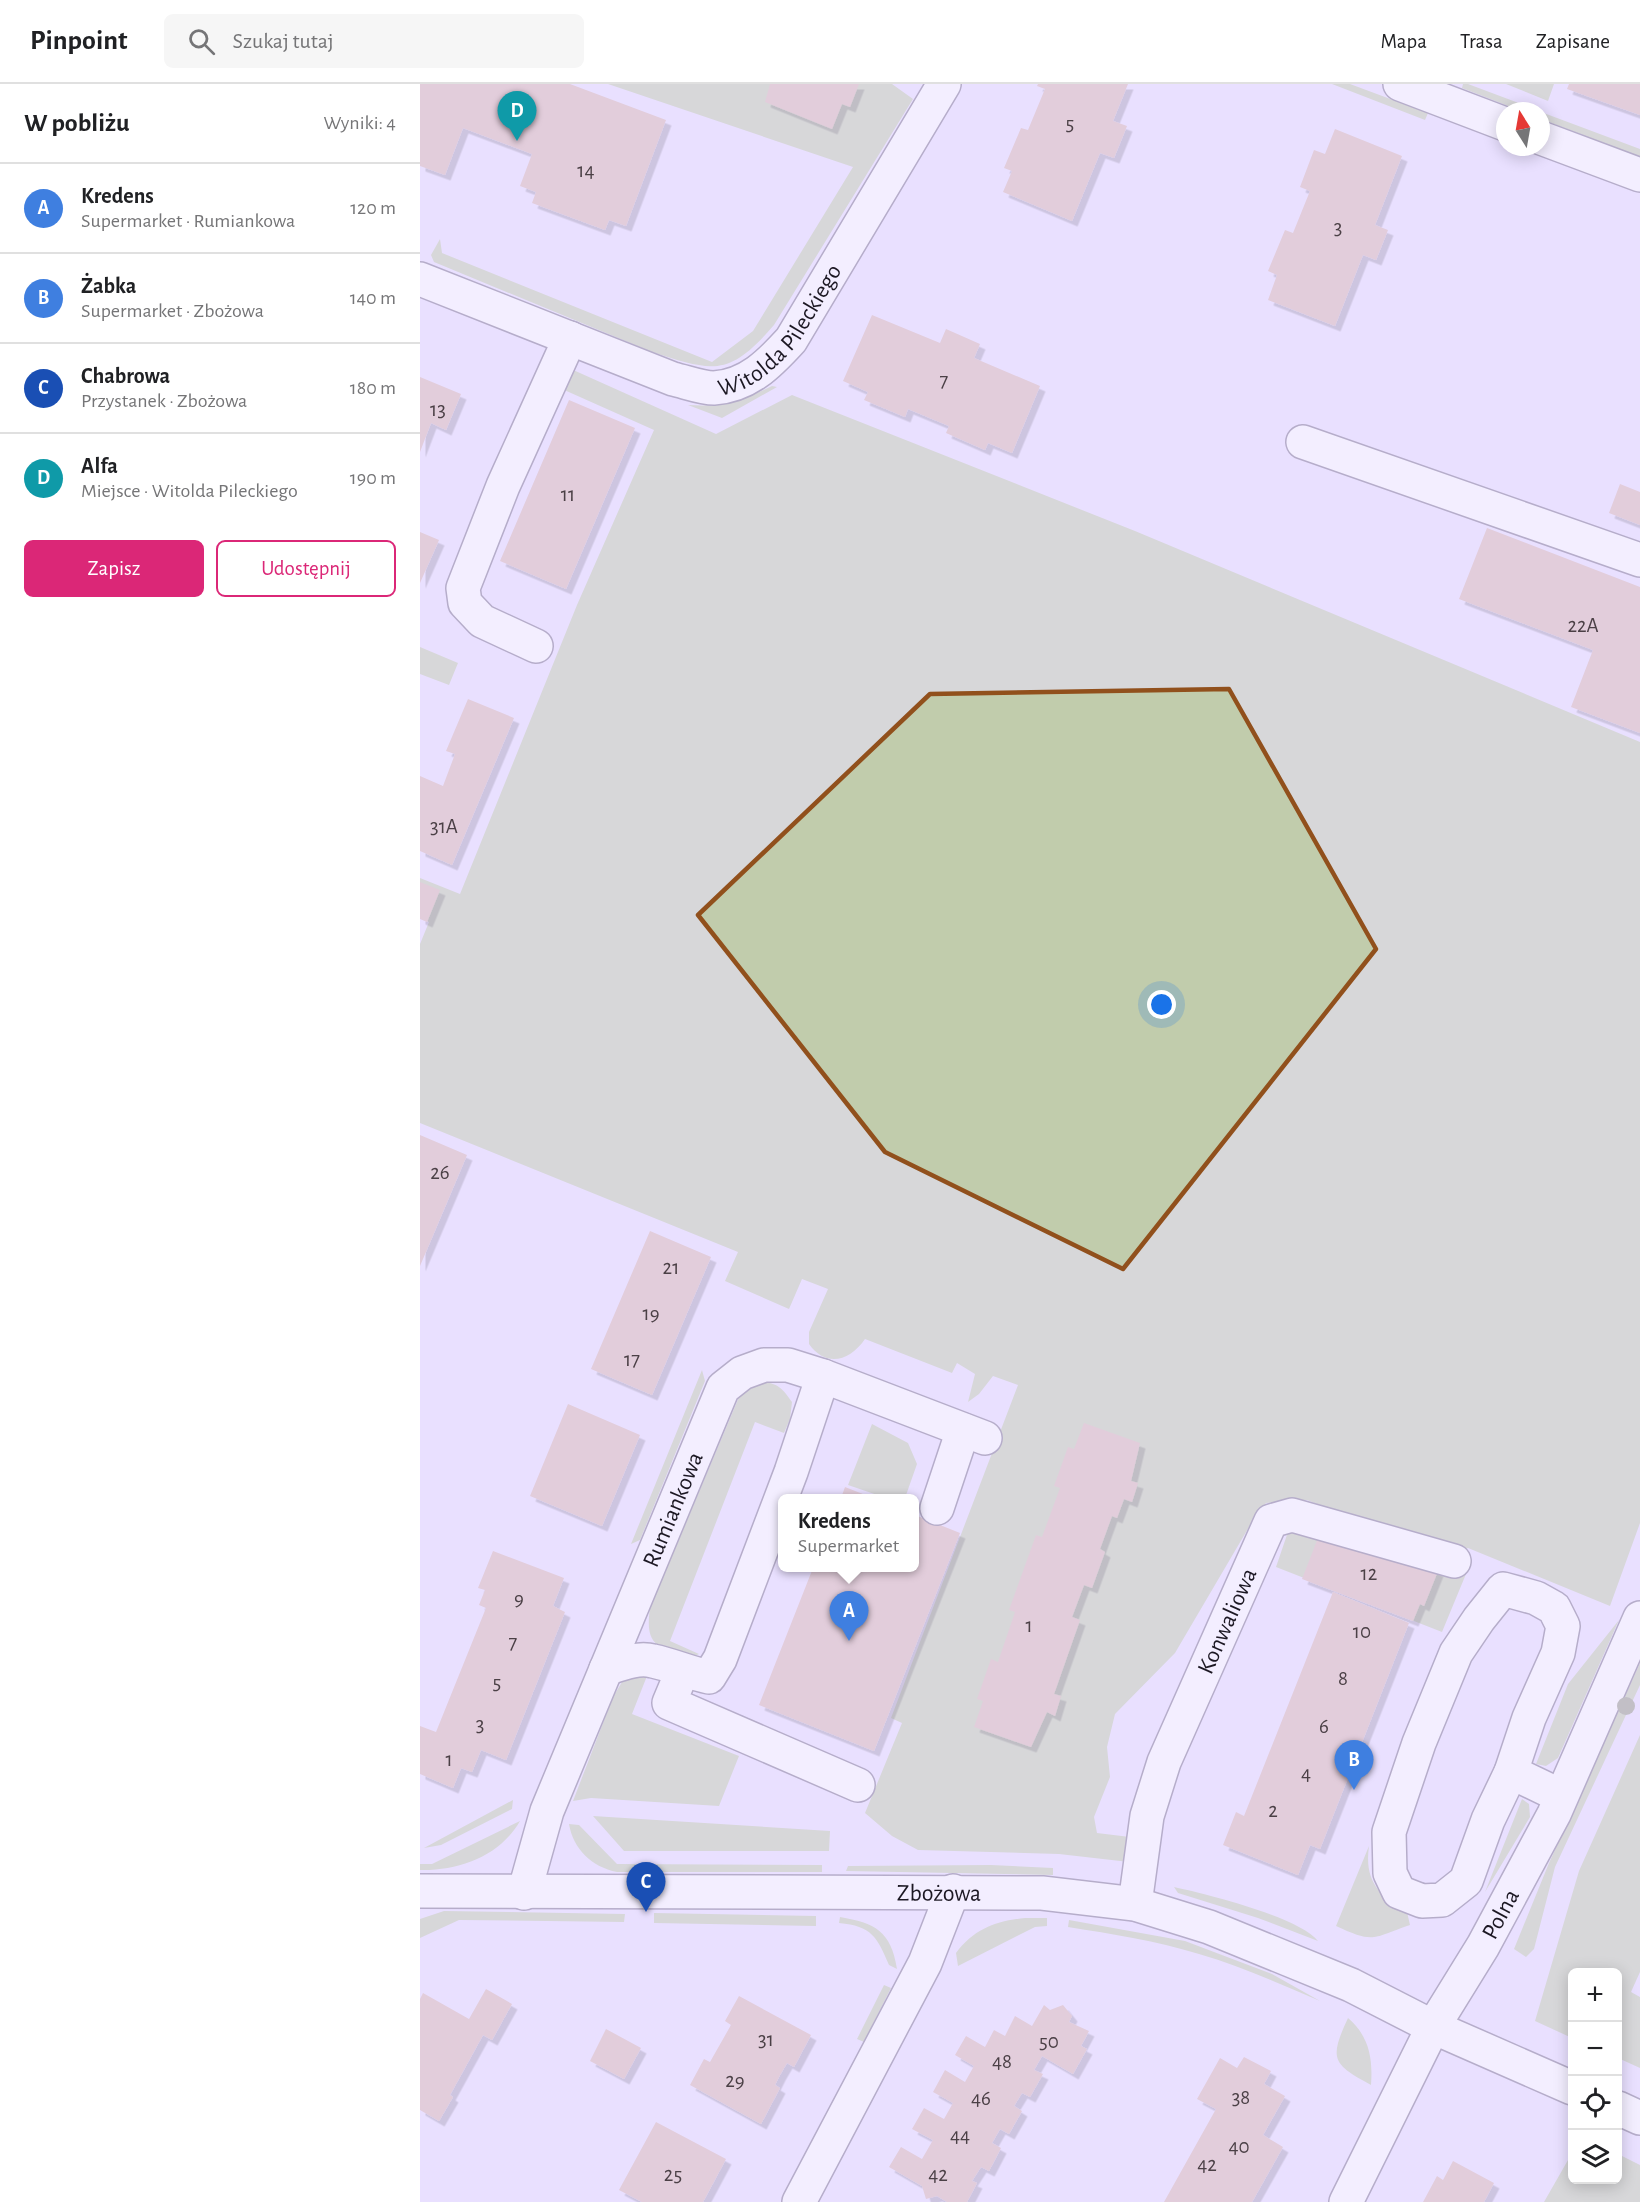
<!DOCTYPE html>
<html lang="pl">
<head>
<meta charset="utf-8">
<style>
	:root { --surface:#fff; --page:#f6f6f6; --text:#202124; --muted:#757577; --line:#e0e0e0; --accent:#db2777 }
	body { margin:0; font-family:"Alegreya Sans",sans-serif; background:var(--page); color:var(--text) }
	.controls { position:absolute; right:18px; bottom:18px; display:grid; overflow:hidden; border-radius:9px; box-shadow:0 3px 15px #0003 }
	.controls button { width:54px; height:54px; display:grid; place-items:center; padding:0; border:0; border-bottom:2px solid var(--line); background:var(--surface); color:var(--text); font:30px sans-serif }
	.compass { position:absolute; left:1076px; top:18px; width:54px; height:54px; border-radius:50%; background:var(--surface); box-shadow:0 3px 15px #0003; rotate:349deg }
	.you { position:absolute; left:742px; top:921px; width:21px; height:21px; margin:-15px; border:4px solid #fff; border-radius:50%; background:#1a73e8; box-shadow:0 0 0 9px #1a73e833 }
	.badge { display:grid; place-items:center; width:39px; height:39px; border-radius:50%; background:var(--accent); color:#fff; font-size:20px; font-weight:700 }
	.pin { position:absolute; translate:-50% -50px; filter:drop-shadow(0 2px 3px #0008) }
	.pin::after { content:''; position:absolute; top:32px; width:21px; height:18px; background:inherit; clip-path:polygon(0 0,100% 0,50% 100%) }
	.popup { position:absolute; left:358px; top:1410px; width:141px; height:78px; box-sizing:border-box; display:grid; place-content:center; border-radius:9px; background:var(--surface); filter:drop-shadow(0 2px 4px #0005); font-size:20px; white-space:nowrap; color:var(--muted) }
	.popup b { font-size:22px; color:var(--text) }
	.popup::after { content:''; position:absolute; left:50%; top:100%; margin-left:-12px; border:12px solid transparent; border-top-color:var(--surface) }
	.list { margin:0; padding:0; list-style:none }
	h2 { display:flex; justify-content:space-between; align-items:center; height:78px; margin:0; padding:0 24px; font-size:26px }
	h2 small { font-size:20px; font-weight:400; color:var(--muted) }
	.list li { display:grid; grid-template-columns:39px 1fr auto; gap:18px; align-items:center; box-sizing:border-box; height:90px; padding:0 24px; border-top:2px solid var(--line) }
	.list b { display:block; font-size:22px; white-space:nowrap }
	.list p { margin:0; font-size:20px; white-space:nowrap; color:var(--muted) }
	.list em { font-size:20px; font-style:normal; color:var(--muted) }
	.actions { display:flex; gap:12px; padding:18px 24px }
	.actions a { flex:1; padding:14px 0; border:2px solid var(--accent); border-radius:9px; text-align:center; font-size:21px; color:var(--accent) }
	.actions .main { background:var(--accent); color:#fff }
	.icon { flex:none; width:33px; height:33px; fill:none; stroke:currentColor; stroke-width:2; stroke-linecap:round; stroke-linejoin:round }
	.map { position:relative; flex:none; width:1220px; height:2118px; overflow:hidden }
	header { display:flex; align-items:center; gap:36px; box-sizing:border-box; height:84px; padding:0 30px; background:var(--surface); border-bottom:2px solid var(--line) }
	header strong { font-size:28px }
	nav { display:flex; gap:33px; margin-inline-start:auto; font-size:21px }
	.search { width:420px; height:54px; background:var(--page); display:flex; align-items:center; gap:15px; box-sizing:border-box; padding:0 21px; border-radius:9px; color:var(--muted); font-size:22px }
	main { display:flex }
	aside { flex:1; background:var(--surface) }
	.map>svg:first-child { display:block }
</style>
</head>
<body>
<header>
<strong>Pinpoint</strong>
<div class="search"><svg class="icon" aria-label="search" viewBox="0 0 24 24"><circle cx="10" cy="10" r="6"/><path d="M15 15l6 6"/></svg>Szukaj tutaj</div>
<nav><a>Mapa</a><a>Trasa</a><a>Zapisane</a></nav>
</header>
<main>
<aside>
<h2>W pobliżu<small>Wyniki: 4</small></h2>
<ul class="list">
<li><span class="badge" style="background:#3f7fe0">A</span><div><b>Kredens</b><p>Supermarket · Rumiankowa</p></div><em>120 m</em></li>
<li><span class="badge" style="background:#3f7fe0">B</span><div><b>Żabka</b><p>Supermarket · Zbożowa</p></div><em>140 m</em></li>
<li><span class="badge" style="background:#1a4fb4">C</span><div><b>Chabrowa</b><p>Przystanek · Zbożowa</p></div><em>180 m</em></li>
<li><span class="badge" style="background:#0f9aa8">D</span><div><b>Alfa</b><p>Miejsce · Witolda Pileckiego</p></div><em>190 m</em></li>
</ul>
<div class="actions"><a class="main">Zapisz</a><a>Udostępnij</a></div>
</aside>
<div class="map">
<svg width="1220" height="2118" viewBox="0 0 1220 2118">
	<defs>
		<filter id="shadow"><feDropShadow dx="5.5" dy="5.5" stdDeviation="0" flood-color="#0004"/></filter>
	</defs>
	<rect width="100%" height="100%" fill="#e9e0ff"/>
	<!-- green -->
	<path fill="#c1ccac" d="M188 0H472L493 15 354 241C309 293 294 288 232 268L14 178 11 171 20 155 22 169 292 278 333 247 433 83Z
		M912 0H930L1008 29 1005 36Z
		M1043 0H1048L1120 27H1101L1042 4Z
		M1086 0H1134L1128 17Z
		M1121 28 1220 65V73L1121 35Z
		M151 285 296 350 372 311 715 447 1220 658V1439L1190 1522 1048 1464 1040 1468 935 1435 887 1416 846 1419 829 1443 755 1569 695 1630 687 1663 690 1693 674 1733 677 1749 710 1753 709 1778 639 1770 498 1766 472 1752 445 1729 482 1639 471 1634 598 1301 573 1292 559 1310 548 1318 555 1290 537 1279 532 1289 445 1255C430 1277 406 1284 389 1260V1248L408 1205 382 1195 369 1225 305 1197 318 1168 0 1039V860L9 838 0 834V794L40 810 157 521 234 346 142 305Z
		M352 302 357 303 302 334 268 321C306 323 318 318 352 302Z
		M0 563 38 579 29 601 0 590Z
		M282 1286 285 1297 220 1456 211 1460Z
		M342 1298C358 1299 363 1305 372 1318L370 1335 364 1349 335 1338 250 1557 279 1570 273 1573C240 1563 224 1565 230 1524L322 1306Z
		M452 1340 488 1359 497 1380 485 1414H466L428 1401Z
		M870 1442 1013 1487 1046 1490 1022 1548 856 1483Z
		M1199 1536 1138 1674 1126 1682 1116 1680 1148 1600Z
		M1220 1579V1601L1135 1783 1114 1865 1106 1873 1094 1865 1129 1779Z
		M221 1591 227 1592 212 1630 319 1672 299 1722 171 1714 153 1717 193 1613 202 1598Z
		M1220 1651V1888L1211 1908 1220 1913V1984L1198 1974V1888H1152V1954L1115 1937 1159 1787Z
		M1102 1715 1109 1720 1110 1733 1065 1808Z
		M93 1716 92 1725 21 1761 4 1764Z
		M173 1732 410 1747 409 1767H204Z
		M100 1737C80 1772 39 1787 0 1786V1780H12Z
		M149 1740 159 1741 197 1780 402 1781V1788H197C172 1783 153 1765 149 1740Z
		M949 1762C944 1797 959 1812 987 1828L990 1841C952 1854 955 1860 916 1842Z
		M571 1781 633 1784V1791L426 1787 428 1782Z
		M754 1803C786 1810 879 1833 898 1857L838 1834 758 1809Z
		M24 1827 205 1830 204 1838 39 1836 0 1854V1835Z
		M234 1829 396 1832V1842L234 1839Z
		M420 1833C455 1839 471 1847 477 1885L469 1881C457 1853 452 1842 419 1839Z
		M605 1834H627V1842L615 1843 538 1882 536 1869C554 1845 576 1837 605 1834Z
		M649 1836 765 1857 852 1890 900 1917C860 1900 821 1882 779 1870 737 1857 692 1850 648 1843Z
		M464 1901 471 1904 444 1958 437 1955Z
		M928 1934C949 1952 953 1974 951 2001 912 1980 909 1975 928 1934Z
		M1152 2069V2096H1198V2070L1220 2081V2118H1124Z"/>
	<!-- building -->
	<path fill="#d9b6b0" filter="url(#shadow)" d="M0 0H150L246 36 206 142 189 136 185 146 112 119 116 108 100 102 112 70 43 44 25 91 0 82Z
		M350 0H439L430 23 422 20 412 45 345 18Z
		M618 0H708L693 37 707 42 694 74 680 69 652 137 583 108 592 87 584 84 601 44 608 46 625 5 617 2Z
		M1149 0H1220V31L1147 5Z
		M915 45 982 72 955 141 968 146 956 176 943 171 915 242 848 216 857 191 848 187 865 146 873 149 890 107 880 103 894 66 905 70Z
		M452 231 520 259 526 245 560 260 554 274 620 302 592 369 568 359 565 366 526 349 529 342 488 325 485 333 444 316 448 308 423 297Z
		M0 293 41 310 26 346 11 339 0 368Z
		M149 316 215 344 146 505 80 477Z
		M1200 400 1220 408V441L1189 429Z
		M1067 444 1220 503V649L1151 623 1173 566 1039 515Z
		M0 448 19 456 0 499Z
		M48 615 94 634 32 781 0 767V692L23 702 35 670 26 667Z
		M0 798 20 806 7 838 0 835Z
		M0 1051 47 1071 0 1182Z
		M230 1147 291 1173 232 1311 171 1285Z
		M148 1320 220 1351 182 1442 110 1412Z
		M664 1339 720 1359 711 1397 718 1399 712 1418 704 1415 697 1434 692 1432 680 1465 685 1468 672 1504 664 1501 652 1533 660 1536 634 1610 641 1612 635 1632 627 1628 611 1663 554 1643 563 1617 557 1615 571 1575 578 1578 595 1528 589 1526 616 1451 622 1453 640 1404 634 1402 648 1363 654 1365Z
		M425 1403 453 1414H421Z
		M495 1431 540 1449 454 1667 339 1621 393 1484H495Z
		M903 1441 1018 1487 1004 1522 1000 1520 993 1537 882 1495Z
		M73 1467 144 1494 133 1522 145 1528 86 1676 61 1666 52 1688 41 1684 33 1704 0 1690V1642L16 1648 66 1524 59 1521 65 1506 58 1504Z
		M913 1508 989 1539 900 1765 890 1761 878 1791 803 1761 816 1728 824 1732Z
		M66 1905 92 1920 72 1956 63 1951 30 2011 33 2013 19 2037 0 2026V1915L3 1909 49 1935Z
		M319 1912 391 1951 374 1983 367 1979 360 1991 355 2001 360 2004 341 2040 270 2001 284 1975 290 1978 311 1941 305 1937Z
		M624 1921 630 1926 643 1921 652 1932 649 1938 669 1947 661 1962 667 1965 653 1990 622 1972 614 1986 623 1990 610 2013 602 2009 594 2022 602 2027 589 2050 580 2045 572 2059 581 2064 569 2087 561 2083 552 2097 557 2099 547 2118H527L517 2112 506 2115 502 2102 469 2083 481 2063 502 2075 513 2056 492 2045 504 2024 524 2035 533 2019 513 2008 525 1986 545 1998 554 1982 535 1971 546 1952 565 1963 574 1946 585 1952 595 1932 612 1942Z
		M186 1945 221 1964 204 1995 170 1977Z
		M824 1973 851 1987 844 2000 865 2012 843 2051 863 2063 832 2118H744L796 2025 777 2015 800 1974 817 1984Z
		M236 2038 306 2075 283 2118H222L199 2106Z
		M1033 2077 1074 2099 1064 2118H1003L1017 2092 1023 2096Z"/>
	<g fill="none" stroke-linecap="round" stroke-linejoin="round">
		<defs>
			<g id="minor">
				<path d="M980 0 1085 40"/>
				<path d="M1121 54 1220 91"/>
				<path id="s1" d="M0 195 253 295C266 298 282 304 294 304 328 302 350 279 371 256L524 0"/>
				<path d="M883 358 1220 476"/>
				<path d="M116 562 62 537 45 519 43 504 83 402 150 254"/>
				<path d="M517 1424 543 1346"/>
				<path d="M1083 1505 1116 1514 1134 1524 1143 1542 1138 1569 1109 1634 1091 1688 1068 1736 1046 1797 1022 1816 1002 1817 979 1808 970 1789 969 1748 999 1659 1036 1569 1059 1535Z"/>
				<path d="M186 1585C201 1580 218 1573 233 1577 252 1581 270 1589 289 1593L300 1575 371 1388 403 1292"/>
				<path d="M262 1588 249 1619 438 1701"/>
				<path d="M1091 1688 1141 1712"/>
				<path id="s2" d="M0 1807 622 1809 715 1820 789 1843 931 1901 1013 1943 1152 2004"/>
				<path id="s3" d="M104 1809 127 1727 303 1304 322 1289 344 1281H368L403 1292 565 1354"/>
				<path id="s4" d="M715 1820 727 1732 744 1678 851 1437 872 1431 1034 1477"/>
				<path d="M1198 2024 1220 2034"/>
				<path d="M379 2118 505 1879 533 1807"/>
				<path id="s5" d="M926 2118 1013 1943 1063 1862 1134 1730 1220 1534"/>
			</g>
		</defs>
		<!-- minor casing -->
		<use href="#minor" stroke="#78708b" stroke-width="36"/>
		<!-- minor -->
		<use href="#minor" stroke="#fff" stroke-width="33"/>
	</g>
	<!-- trees -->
	<circle fill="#929782" cx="1206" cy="1622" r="9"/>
	<!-- marked area -->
	<path d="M0 0H1220V2118H0ZM809 605 956 865 703 1185 465 1068 278 831 510 610Z" fill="#e9e0ff" fill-opacity=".55" fill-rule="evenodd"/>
	<path fill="none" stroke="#91501c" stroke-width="4.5" stroke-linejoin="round" d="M809 605 956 865 703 1185 465 1068 278 831 510 610Z"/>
	<g text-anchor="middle" stroke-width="6" stroke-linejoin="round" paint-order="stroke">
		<!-- number labels -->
		<g font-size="21" fill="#4b4046">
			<text x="650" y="46">5</text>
			<text x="166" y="93">14</text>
			<text x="918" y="150">3</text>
			<text x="524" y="303">7</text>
			<text x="18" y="332">13</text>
			<text x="148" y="417">11</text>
			<text x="1163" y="548">22A</text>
			<text x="24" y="749">31A</text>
			<text x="20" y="1095">26</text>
			<text x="251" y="1190">21</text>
			<text x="231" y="1236">19</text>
			<text x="212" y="1282">17</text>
			<text x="949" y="1496">12</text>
			<text x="99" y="1521">9</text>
			<text x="609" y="1548">1</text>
			<text x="942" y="1554">10</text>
			<text x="93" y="1565">7</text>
			<text x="923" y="1601">8</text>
			<text x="77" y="1605">5</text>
			<text x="60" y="1647">3</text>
			<text x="904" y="1649">6</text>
			<text x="29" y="1682">1</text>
			<text x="886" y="1696">4</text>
			<text x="853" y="1733">2</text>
			<text x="346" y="1962">31</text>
			<text x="629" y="1964">50</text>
			<text x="582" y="1984">48</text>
			<text x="315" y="2003">29</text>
			<text x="821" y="2020">38</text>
			<text x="561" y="2021">46</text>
			<text x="540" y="2058">44</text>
			<text x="819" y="2069">40</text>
			<text x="787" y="2087">42</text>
			<text x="253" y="2097">25</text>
			<text x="518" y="2097">42</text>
		</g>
		<!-- street labels -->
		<g font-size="24" fill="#1c1823" stroke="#f4f1fd">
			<text dy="8" stroke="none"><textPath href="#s1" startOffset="406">Witolda Pileckiego</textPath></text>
			<text dy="8" stroke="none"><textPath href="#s3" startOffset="412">Rumiankowa</textPath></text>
			<text dy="8" stroke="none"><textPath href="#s4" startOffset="300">Konwaliowa</textPath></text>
			<text dy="8" stroke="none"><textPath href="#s2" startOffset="519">Zbożowa</textPath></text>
			<text dy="8" stroke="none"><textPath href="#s5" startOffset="327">Polna</textPath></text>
		</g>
	</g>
</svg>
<div class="controls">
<button>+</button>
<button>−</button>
<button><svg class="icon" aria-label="locate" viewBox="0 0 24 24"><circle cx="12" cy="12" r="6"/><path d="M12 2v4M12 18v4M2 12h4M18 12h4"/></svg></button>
<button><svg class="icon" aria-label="layers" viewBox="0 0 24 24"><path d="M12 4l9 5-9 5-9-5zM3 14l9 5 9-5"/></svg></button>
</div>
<svg class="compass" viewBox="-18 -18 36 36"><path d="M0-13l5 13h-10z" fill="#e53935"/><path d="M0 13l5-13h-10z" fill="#757577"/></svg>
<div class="you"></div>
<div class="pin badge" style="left:429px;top:1557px;background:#3f7fe0">A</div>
<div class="popup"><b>Kredens</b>Supermarket</div>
<div class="pin badge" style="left:934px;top:1706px;background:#3f7fe0">B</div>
<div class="pin badge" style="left:226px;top:1828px;background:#1a4fb4">C</div>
<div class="pin badge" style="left:97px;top:57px;background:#0f9aa8">D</div>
</div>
</main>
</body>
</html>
